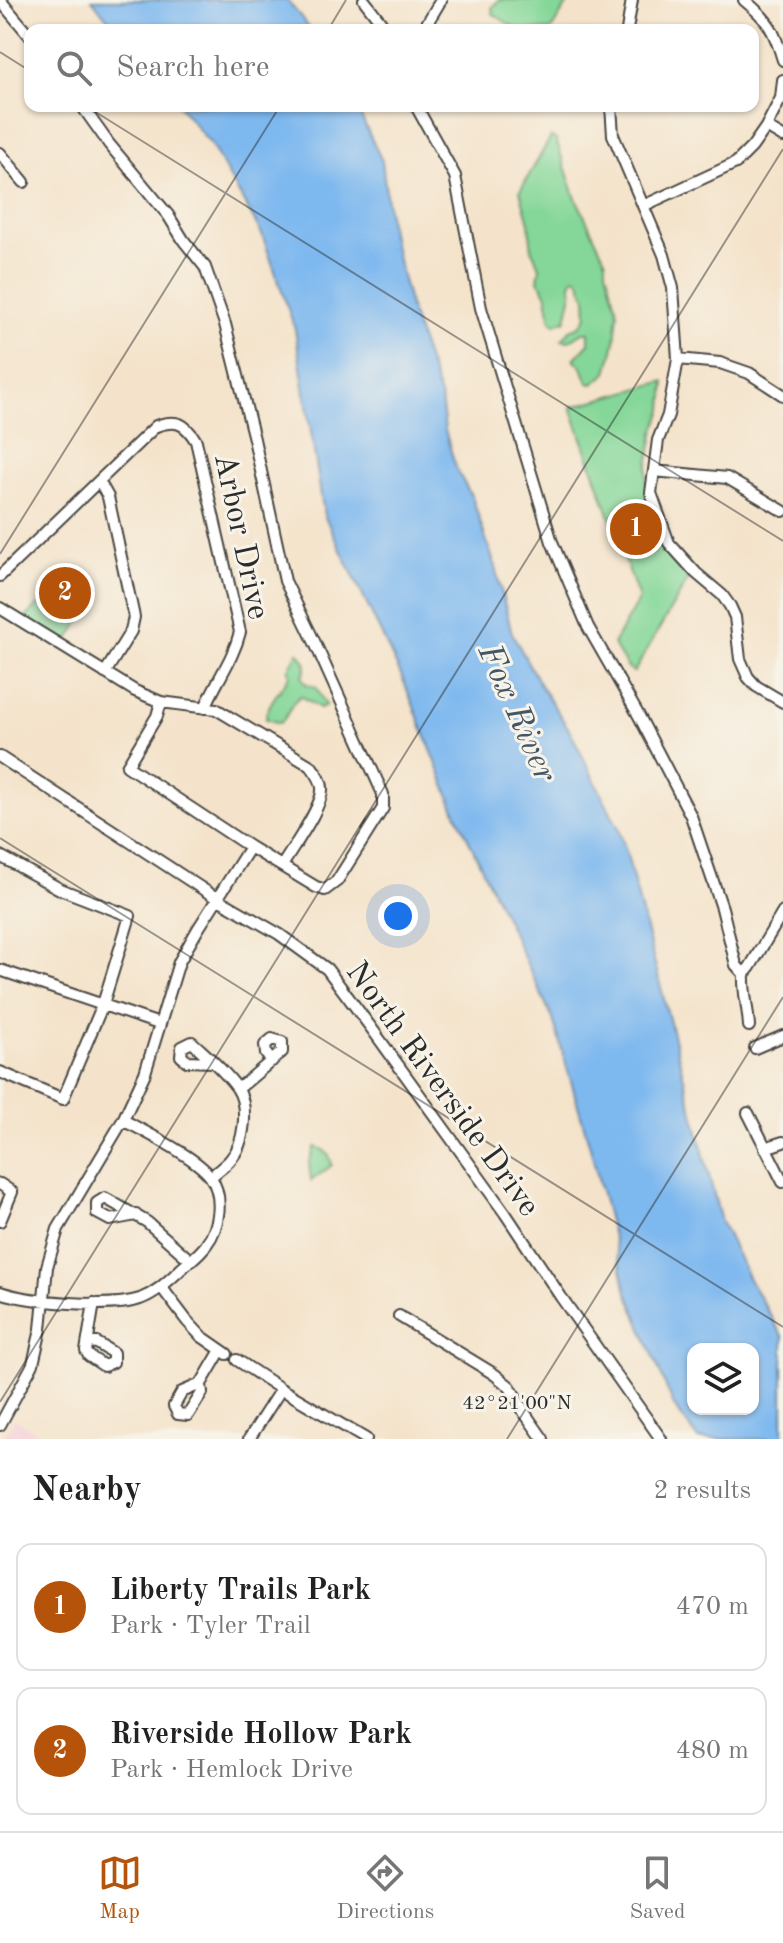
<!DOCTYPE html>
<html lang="en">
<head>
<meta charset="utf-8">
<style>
	:root { --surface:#fff; --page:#f2f2f2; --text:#222; --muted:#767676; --line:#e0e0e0; --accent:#b45309 }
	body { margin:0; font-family:"Old Standard TT",serif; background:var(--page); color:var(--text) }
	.controls { position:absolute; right:24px; bottom:24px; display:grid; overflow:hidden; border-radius:16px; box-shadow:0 2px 6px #0004 }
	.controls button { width:72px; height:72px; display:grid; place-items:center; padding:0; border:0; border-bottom:2px solid var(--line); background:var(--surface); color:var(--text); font:40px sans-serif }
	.you { position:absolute; left:398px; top:916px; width:28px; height:28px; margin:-20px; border:6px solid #fff; border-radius:50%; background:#1a73e8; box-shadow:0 0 0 12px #1a73e833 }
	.badge { display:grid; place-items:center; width:52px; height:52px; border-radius:50%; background:var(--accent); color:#fff; font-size:26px; font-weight:700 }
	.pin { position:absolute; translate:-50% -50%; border:4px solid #fff; box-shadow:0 2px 8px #0006 }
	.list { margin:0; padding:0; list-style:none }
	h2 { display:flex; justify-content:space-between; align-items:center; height:104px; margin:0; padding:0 32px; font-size:34px }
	h2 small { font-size:26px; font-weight:400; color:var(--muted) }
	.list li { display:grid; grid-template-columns:52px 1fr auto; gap:24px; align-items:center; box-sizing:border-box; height:128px; margin:0 16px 16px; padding:0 16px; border:2px solid var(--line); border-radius:16px }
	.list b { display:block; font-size:30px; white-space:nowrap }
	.list p { margin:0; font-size:26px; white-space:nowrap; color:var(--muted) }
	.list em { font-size:26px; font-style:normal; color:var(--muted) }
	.icon { flex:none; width:44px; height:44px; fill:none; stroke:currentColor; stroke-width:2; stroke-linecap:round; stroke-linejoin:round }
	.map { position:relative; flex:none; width:783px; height:1439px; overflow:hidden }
	.search { position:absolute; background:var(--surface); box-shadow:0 2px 6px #0004; left:24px; right:24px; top:24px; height:88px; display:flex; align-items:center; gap:20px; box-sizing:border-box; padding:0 28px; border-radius:16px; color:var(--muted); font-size:30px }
	.sheet { height:392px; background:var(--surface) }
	nav { display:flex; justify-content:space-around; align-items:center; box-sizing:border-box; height:112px; border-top:2px solid var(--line); background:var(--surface); font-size:22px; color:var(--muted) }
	nav a { display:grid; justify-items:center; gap:4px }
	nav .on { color:var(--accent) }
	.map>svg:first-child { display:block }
</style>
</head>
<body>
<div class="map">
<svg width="783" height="1439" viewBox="0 0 783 1439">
	<rect width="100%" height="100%" fill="#f7f3e8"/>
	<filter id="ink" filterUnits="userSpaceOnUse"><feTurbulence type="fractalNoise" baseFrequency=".0125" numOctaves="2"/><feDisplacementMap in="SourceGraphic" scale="16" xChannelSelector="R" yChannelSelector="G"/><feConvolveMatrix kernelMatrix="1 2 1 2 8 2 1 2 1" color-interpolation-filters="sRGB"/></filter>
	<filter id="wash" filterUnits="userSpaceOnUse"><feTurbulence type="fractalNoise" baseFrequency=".006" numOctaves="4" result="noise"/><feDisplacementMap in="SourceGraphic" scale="32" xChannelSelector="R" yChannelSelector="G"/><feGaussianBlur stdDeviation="1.8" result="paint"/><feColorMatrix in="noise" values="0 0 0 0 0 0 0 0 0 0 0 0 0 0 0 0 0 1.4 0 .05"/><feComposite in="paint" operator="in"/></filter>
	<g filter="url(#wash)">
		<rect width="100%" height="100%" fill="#f4e3ca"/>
		<!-- built -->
		<path fill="#f6cfd8" d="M15 1419 47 1439H2Z"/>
		<!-- green -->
		<path fill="#84d798" stroke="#588162" stroke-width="2" d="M499 0H570L551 30H519L493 14 492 7Z
			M551 137 556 140 575 196 606 261V270L618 312 615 342 607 373 593 384 588 383 582 367 574 359 589 343V332H583L569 341 562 340 570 330 580 326 587 316 586 298 579 279 574 277 571 284 572 293 566 320 555 324 551 321 547 295 538 280 540 267 532 251 529 223 520 191Z
			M665 381 663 410 654 433 647 470 648 511 666 547 690 576 634 672 628 668 613 644 639 599 571 407Z
			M74 570 84 615 66 644 25 618Z
			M298 652C306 663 309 665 302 677 305 686 309 685 316 687L326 705 320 708 301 696C288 703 291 715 280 723L266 719C267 702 282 690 290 675L288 670Z
			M315 1147C324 1148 331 1156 332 1165L311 1181 309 1163Z"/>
		<!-- water -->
		<path fill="#7db8ef" stroke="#54728d" stroke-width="2" fill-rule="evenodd" d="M92 0H287L311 30H117Z
			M179 106H356L382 161 391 233 412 315 441 399 445 430 456 469 472 497 494 563 512 633 539 683 570 731 618 827 626 851 721 1222 750 1281 783 1337V1439H698L674 1406 627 1292 590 1147 553 1019 457 815 402 677 324 515 295 329 262 234 210 143ZM693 1349H753V1409H693Z"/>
	</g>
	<g filter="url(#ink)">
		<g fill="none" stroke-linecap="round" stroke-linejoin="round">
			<defs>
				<path id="minor" d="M0 0 30 36
					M364 0 387 30
					M744 0C769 20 774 30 783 60
					M423 30 441 0
					M627 30 632 0
					M82 106 109 144 168 215 184 241 205 267 225 324 254 439 285 581 315 643 383 794V808L337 881 325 890 316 887 250 847 127 766 157 716 161 702
					M416 106 455 176 481 308 552 542 588 627 639 716 691 816 722 908 736 965 744 974
					M611 106 613 135 664 255 673 288 678 359 668 415 658 440 651 493 669 543 696 573 722 595 730 606 735 617 740 659 748 677 756 686 783 702
					M766 127 783 137
					M0 153 24 182
					M643 206 736 163 752 147 766 127 781 98 783 80
					M678 359 720 363 749 373 783 395
					M654 471 727 478 783 511
					M99 481 108 497 134 617 131 631 105 673
					M0 576 156 426C177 419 185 423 196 441L240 632C233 660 216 681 205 708
					M0 608 135 691 161 702 216 709 311 766C316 773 322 780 322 788 324 805 291 850 282 866
					M0 757 218 899 279 934 327 969 372 1029 505 1213 561 1297 661 1439
					M0 856 60 889 130 916 103 1004 63 1099 0 1072
					M0 970 159 1024
					M744 974 750 967 783 912
					M744 974C743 992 748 1008 749 1026
					M755 1048 783 1036
					M238 1089 282 1052V1042L272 1039 265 1045 266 1054 272 1061
					M748 1113 783 1182
					M765 1148 783 1142
					M211 1177C217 1171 225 1166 230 1160 245 1144 249 1106 237 1088 225 1071 207 1056 192 1042L182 1047 181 1056 187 1061 213 1062
					M0 1184 12 1192 0 1221
					M136 1215 110 1220 97 1213V1203L105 1198 147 1222 190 1260
					M162 1288 187 1321 201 1336 227 1354
					M0 1292C30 1302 110 1309 140 1299 156 1293 167 1282 179 1271 188 1262 199 1255 206 1245 220 1227 224 1196 210 1176 196 1157 145 1132 123 1120
					M399 1316 494 1374 510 1387 524 1412 543 1439
					M88 1342 97 1343 113 1353V1362L104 1366 89 1356 86 1351 94 1303
					M237 1360 281 1389 366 1439
					M201 1384 182 1392 174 1406 178 1414 188 1415 202 1393 201 1384 221 1350
					M0 1425 33 1364 41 1329 47 1267 58 1229 123 1120 145 1073 179 962 198 929 250 847
					M249 1439 281 1389"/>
			</defs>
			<!-- minor casing -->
			<use href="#minor" stroke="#494743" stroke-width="14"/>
			<!-- minor -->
			<use href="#minor" stroke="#fff" stroke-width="10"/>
		</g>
	</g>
	<!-- ticks -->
	<path fill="none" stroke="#2b2b2b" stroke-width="2" stroke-opacity="0.45" d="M328 30 346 0M0 52 30 71M86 106 783 541M0 554 280 106M0 838 783 1327M0 1402 783 149M507 1439 783 997"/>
	<g text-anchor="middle" stroke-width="6" stroke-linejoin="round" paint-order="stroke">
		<!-- street labels -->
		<g font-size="32" fill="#2b2b2b" stroke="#f7f3e8">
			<text transform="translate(243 536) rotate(78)" y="11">Arbor Drive</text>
			<text transform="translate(444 1088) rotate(54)" y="11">North Riverside Drive</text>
		</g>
		<!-- water labels -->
		<g font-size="34" font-style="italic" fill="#456" stroke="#f7f3e8">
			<text transform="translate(519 712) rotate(66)" y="12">Fox River</text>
		</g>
	</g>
	<g font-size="20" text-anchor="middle" fill="#2b2b2b" stroke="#f7f3e8" stroke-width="6" stroke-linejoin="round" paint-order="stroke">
		<text x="517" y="1409">42°21'00"N</text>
	</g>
</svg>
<div class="controls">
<button><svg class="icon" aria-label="layers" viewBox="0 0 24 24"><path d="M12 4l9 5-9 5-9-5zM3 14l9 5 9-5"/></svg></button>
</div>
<div class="you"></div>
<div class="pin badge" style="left:636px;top:529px">1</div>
<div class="pin badge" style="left:65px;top:593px">2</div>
<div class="search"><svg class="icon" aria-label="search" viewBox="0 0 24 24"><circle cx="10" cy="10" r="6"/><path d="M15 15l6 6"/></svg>Search here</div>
</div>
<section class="sheet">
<h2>Nearby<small>2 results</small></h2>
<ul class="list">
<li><span class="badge">1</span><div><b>Liberty Trails Park</b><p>Park · Tyler Trail</p></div><em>470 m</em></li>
<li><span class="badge">2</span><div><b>Riverside Hollow Park</b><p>Park · Hemlock Drive</p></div><em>480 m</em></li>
</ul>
</section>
<nav>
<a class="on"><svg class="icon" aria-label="map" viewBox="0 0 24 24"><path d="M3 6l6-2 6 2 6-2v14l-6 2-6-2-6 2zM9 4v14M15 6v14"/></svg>Map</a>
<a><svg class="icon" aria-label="directions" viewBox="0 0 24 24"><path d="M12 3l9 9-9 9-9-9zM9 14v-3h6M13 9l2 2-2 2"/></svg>Directions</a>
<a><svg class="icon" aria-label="saved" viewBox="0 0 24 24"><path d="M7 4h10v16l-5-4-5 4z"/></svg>Saved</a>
</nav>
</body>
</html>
